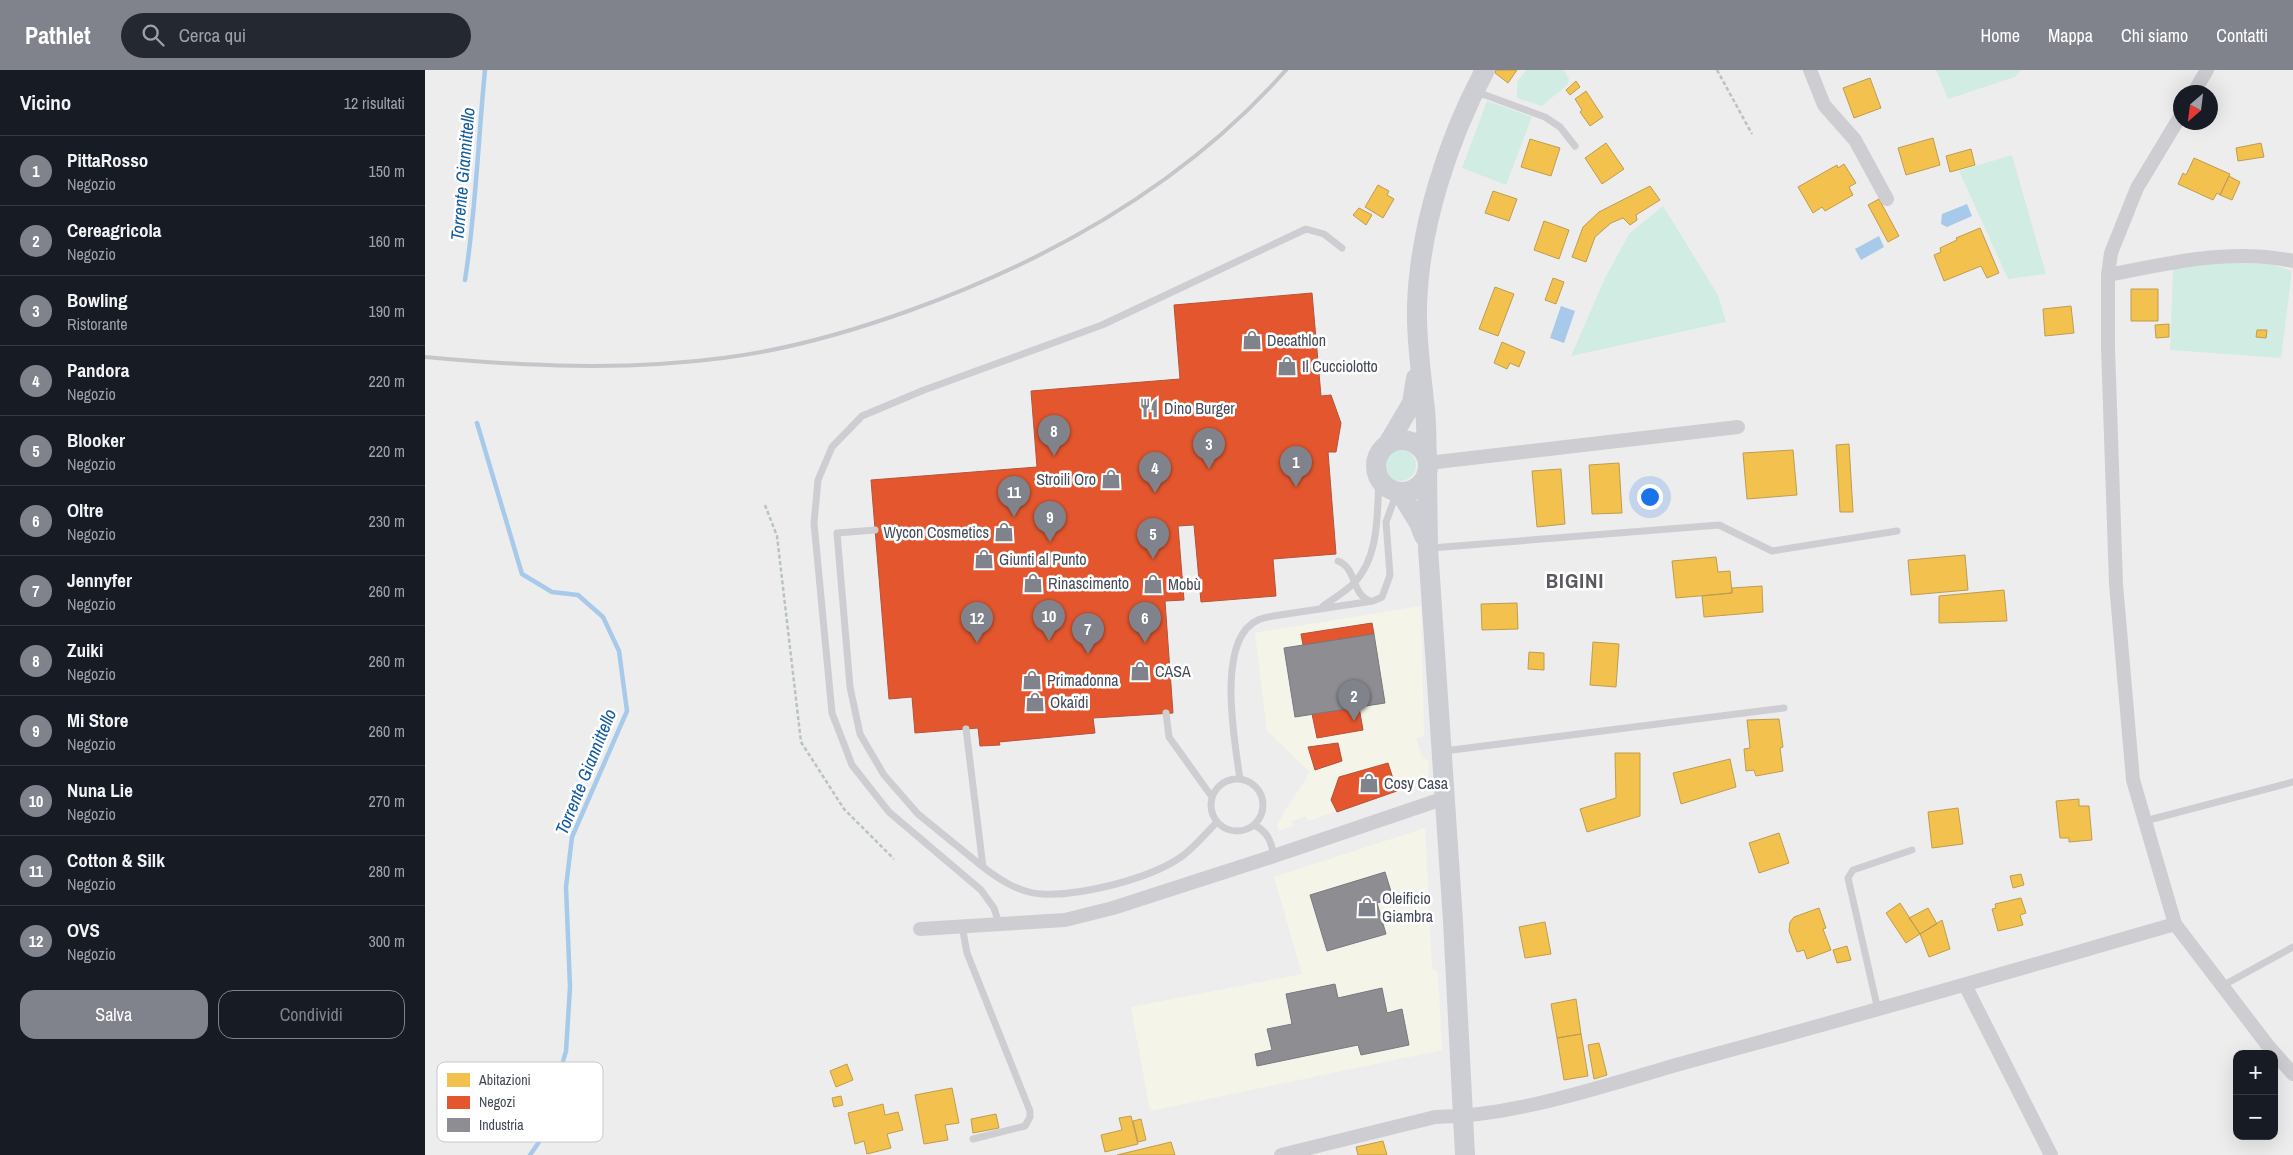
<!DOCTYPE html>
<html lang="it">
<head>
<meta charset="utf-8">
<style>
	:root { --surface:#171b24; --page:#242831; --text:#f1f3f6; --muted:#9ea1a6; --line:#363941; --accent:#80838c }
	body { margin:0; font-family:"Archivo Narrow",sans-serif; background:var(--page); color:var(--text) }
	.controls { position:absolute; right:15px; bottom:15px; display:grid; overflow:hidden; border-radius:10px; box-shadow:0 5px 20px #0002 }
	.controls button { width:45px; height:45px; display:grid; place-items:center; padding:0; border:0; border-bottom:1px solid var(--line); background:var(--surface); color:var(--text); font:25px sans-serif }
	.compass { position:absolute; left:1748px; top:15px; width:45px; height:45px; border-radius:50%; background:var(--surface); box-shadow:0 5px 20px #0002; rotate:208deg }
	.you { position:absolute; left:1224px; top:426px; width:18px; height:18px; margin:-12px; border:4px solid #fff; border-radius:50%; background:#1a73e8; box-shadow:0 0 0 8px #1a73e833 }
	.badge { display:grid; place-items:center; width:32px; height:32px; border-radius:50%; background:var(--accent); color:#fff; font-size:16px; font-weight:700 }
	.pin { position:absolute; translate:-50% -41px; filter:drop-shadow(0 1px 2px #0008) }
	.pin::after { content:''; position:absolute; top:26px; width:18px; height:15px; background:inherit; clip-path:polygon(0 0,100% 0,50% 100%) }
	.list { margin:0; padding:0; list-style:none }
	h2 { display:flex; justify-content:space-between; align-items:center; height:65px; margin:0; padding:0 20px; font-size:21px }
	h2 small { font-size:16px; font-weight:400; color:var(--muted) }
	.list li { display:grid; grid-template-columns:32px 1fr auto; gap:15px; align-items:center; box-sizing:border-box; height:70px; padding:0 20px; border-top:1px solid var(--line) }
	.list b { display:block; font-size:19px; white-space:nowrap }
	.list p { margin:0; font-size:16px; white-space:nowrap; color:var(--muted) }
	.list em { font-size:16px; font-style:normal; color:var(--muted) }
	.actions { display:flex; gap:10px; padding:15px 20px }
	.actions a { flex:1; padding:11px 0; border:1px solid var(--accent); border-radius:15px; text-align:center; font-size:18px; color:var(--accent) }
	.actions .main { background:var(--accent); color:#fff }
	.icon { flex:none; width:28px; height:28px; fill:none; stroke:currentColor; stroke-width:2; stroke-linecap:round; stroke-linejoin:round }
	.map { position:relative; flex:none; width:1868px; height:1085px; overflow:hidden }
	header { display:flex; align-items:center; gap:30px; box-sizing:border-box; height:70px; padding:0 25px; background:var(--accent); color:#fff }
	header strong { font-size:24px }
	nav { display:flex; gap:28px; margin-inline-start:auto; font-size:18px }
	.search { width:350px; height:45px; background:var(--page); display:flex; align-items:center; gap:12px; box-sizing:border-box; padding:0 18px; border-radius:28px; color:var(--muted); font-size:19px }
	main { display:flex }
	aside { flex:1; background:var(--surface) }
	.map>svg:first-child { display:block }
</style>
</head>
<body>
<header>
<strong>Pathlet</strong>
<div class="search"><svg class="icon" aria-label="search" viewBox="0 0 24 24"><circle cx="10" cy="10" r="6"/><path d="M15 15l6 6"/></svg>Cerca qui</div>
<nav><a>Home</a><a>Mappa</a><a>Chi siamo</a><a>Contatti</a></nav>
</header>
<main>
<aside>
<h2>Vicino<small>12 risultati</small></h2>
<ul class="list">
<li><span class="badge">1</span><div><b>PittaRosso</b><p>Negozio</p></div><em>150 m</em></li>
<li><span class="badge">2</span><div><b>Cereagricola</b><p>Negozio</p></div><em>160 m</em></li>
<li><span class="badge">3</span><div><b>Bowling</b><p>Ristorante</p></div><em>190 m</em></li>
<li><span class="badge">4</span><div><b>Pandora</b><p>Negozio</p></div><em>220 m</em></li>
<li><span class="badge">5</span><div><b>Blooker</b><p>Negozio</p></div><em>220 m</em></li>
<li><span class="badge">6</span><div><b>Oltre</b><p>Negozio</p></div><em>230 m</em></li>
<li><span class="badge">7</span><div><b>Jennyfer</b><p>Negozio</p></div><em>260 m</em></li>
<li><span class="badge">8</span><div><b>Zuiki</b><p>Negozio</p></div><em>260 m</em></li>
<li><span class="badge">9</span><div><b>Mi Store</b><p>Negozio</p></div><em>260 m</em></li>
<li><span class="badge">10</span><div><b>Nuna Lie</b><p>Negozio</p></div><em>270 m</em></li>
<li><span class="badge">11</span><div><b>Cotton &amp; Silk</b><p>Negozio</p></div><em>280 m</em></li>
<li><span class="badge">12</span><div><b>OVS</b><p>Negozio</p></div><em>300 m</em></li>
</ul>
<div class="actions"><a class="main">Salva</a><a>Condividi</a></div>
</aside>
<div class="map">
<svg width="1868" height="1085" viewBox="0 0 1868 1085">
	<rect width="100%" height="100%" fill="#eeeded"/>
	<!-- commercial -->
	<path fill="#f5f4e8" d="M996 536 999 666 991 668 997 687 1004 691 1003 711 883 751 881 746 867 751 868 756 854 761 852 754 885 702 842 661 830 563Z
		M1000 758 1007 898 1013 903 1017 980 725 1041 706 937 877 904 849 807Z"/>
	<!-- green -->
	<path fill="#d1ece3" d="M1101 0H1139L1144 9 1143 14 1117 36 1092 28V12Z
		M1511 0H1596L1590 7 1523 29Z
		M1062 31 1107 47 1081 115 1037 98Z
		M1587 85 1621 204 1583 209 1534 101Z
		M1238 136 1293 225 1301 252 1146 286 1180 208 1204 164Z
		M1779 192 1846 194 1867 201 1856 288 1745 280 1748 199Z
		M959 395a16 16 0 1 1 32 0a16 16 0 1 1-32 0Z"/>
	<!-- water -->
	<path fill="#a7c9ea" d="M1542 134 1547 146 1522 157 1516 154 1517 144Z
		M1454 166 1459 177 1436 190 1430 179Z
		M1136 236 1150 241 1139 273 1125 268Z"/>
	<!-- homes -->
	<path fill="#f2c14e" stroke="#be9d51" d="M1071 0H1092L1083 13 1070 3Z
		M1445 8 1456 38 1429 48 1418 18Z
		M1151 11 1155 17 1145 25 1141 20Z
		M1161 21 1178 47 1165 56 1155 42 1157 40 1150 29Z
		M1508 68 1515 95 1481 105 1473 78Z
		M1105 69 1135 78 1126 106 1096 97Z
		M1181 73 1199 99 1177 114 1160 88Z
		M1836 73 1839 87 1813 91 1811 78Z
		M1546 79 1550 95 1525 102 1521 86Z
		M1769 88 1805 104 1795 125 1792 123 1788 130 1753 114 1758 103 1761 105Z
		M1419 94 1431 113 1424 117 1428 125 1400 141 1397 137 1388 143 1373 117 1412 95 1413 98Z
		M1804 106 1815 112 1807 130 1795 125Z
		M953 115 964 121 962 125 969 129 958 148 940 137Z
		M1225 116 1235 130 1211 145 1212 150 1205 155 1198 148 1186 153 1170 167 1161 192 1147 187 1158 157 1174 142Z
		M1068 121 1092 129 1084 151 1060 143Z
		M1454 129 1474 166 1463 172 1443 135Z
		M934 138 947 145 941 155 928 145Z
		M1119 151 1144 160 1134 189 1109 180Z
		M1555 158 1574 203 1562 208 1556 196 1519 211 1509 185 1516 182 1515 178 1532 170 1531 168Z
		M1128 208 1139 212 1131 234 1120 230Z
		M1070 217 1089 224 1073 266 1054 259Z
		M1706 219H1733V251H1706Z
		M1646 236 1649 263 1620 266 1618 239Z
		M1744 254V267L1731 268 1730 255Z
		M1832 260H1842L1841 268 1831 267Z
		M1077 272 1100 282 1094 297 1085 293 1082 299 1069 293Z
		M1424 374 1428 442H1415L1411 375Z
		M1368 380 1372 425 1322 429 1318 383Z
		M1194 393 1197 443 1167 444 1164 395Z
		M1136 399 1140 454 1112 457 1107 401Z
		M1540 485 1543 520 1486 525 1483 490Z
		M1291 487 1293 502 1305 501 1307 523 1251 528 1247 491Z
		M1337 516 1338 542 1279 547 1277 526 1307 523V518Z
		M1579 520 1582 551 1514 553V526Z
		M1092 533 1093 559 1057 560 1056 534Z
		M1168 572 1194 574 1191 617 1165 615Z
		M1104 582 1119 583V600L1103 599Z
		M1354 649 1358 677 1355 678 1358 701 1331 706 1329 700 1321 701 1319 679 1325 678 1322 650Z
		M1190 683H1215V746L1162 762 1155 739 1191 728Z
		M1305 689 1311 717 1256 734 1248 703Z
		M1654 729V736H1664L1667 770 1644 772V768H1635L1631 731Z
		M1533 738 1538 774 1507 778 1503 742Z
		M1354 763 1364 793 1334 803 1324 773Z
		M1596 804 1599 815 1588 818 1585 806Z
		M1596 828 1601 843 1595 845 1598 855 1573 861 1567 839 1571 838 1570 834Z
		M1475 833 1495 864 1481 873 1461 843Z
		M1394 838 1401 858 1398 859 1406 880 1382 889 1379 880 1372 882 1364 861 1365 852 1369 847Z
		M1503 838 1512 854 1495 864 1484 848Z
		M1517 850 1525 879 1504 887 1495 864Z
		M1120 852 1126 884 1100 888 1094 857Z
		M1422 876 1426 890 1412 893 1408 880Z
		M1151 929 1156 964 1132 968 1126 934Z
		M1156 964 1163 1006 1139 1010 1132 968Z
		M1174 973 1182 1005 1169 1009 1163 975Z
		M422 994 428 1010 411 1017 405 1001Z
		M527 1018 534 1053 520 1055 523 1070 499 1074 490 1025Z
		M416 1026 418 1035 409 1037 407 1028Z
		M458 1034 460 1045 473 1042 478 1060 462 1064 466 1078 442 1084 439 1071 430 1074 423 1043Z
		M571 1044 574 1058 548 1063 546 1049Z
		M706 1046 713 1074 680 1082 676 1065 697 1060 694 1048Z
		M716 1049 721 1070 713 1072 708 1051Z
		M958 1071 962 1085H933L931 1077Z
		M746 1072 750 1085H692Z"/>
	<!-- shops -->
	<path fill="#e4572e" stroke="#b4533b" d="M887 223 896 326 906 325 916 353 911 382H903L911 484 848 489 851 526 776 532 769 455 753 456 759 530 740 531 748 643 668 648 670 663 574 672 575 675 555 676 553 658 490 663 487 627 464 629 446 410 612 397 606 321 755 309 749 235Z
		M947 553 949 564 878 575 876 564Z
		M934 637 938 660 892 668 887 644Z
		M913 673 917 691 890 700 883 677Z
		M963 693 972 721 912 742 906 730 914 707Z"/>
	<!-- industry -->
	<path fill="#8d8d92" stroke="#777981" d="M949 564 960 633 870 647 859 578Z
		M960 802 968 828 952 833 961 864 902 881 885 825Z
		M910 914 913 928 957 918 962 943 977 939 984 975 936 985 933 975 832 996 830 984 847 980 842 959 867 954 861 924Z"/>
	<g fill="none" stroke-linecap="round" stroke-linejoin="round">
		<!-- stream -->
		<path stroke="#a7c9ea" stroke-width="4.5" d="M40 210C51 141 53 70 60 0
			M52 353 97 504 127 522 153 525 178 547 194 581 202 641 147 767 141 817 145 917 141 981 116 1069 105 1085"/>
		<!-- path -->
		<path stroke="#b8c3c2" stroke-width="2.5" stroke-dasharray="4 2.5" stroke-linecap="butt" d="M1292 0 1327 64
			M340 435 352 466 376 672 419 739 469 789"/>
		<!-- lane -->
		<path stroke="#ceced2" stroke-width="7" d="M1052 22 1120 47 1135 57 1150 76
			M450 460 412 463 425 617 435 664 459 705 493 744 558 797
			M1006 478 1294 455 1347 481 1472 461
			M913 491C932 498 926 524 945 531
			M898 536C908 529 920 522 929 513 955 486 952 442 954 408
			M741 643 744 667 787 727
			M541 659 558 797C575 810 595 823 617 824 656 826 724 809 756 787 769 778 781 763 792 752
			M1019 681 1359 638
			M786 735a26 26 0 1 1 52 0a26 26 0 1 1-52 0Z
			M815 709C810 673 790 569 833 550 837 548 843 547 848 546L948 531 957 527 965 505 961 452 972 422
			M1720 751 1868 712
			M829 755C843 762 846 771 849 786
			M574 854 569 838 556 820 464 742 427 695 407 643 389 453 393 410 407 377 437 346 499 320 677 255 881 159 899 164 917 178
			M537 856 542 883 605 1041V1047L600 1056 548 1069
			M1797 916 1868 877
			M1453 940 1423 808 1428 800 1487 780"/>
		<!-- street -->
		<path stroke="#ceced2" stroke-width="14" d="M1385 0 1399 35 1430 70 1462 129
			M1769 22 1782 0
			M1756 45 1712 118 1686 183 1683 205V278L1691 514 1708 710 1750 854 1844 977 1868 1004
			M1683 205C1745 193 1805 178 1868 191
			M1003 393 1313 357
			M495 859 640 850 688 838 849 786 1020 728
			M1540 915 1626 1085
			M856 1085 1010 1047C1096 1046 1186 1013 1269 990 1430 947 1590 900 1750 854"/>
		<!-- secondary -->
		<path stroke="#cdced3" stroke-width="20" d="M951 396a26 26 0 1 1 52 0a26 26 0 1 1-52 0Z
			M964 372 987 333 991 308
			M1002 389C1001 370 1002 350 999 331 996 300 991 269 992 237 994 158 1023 69 1060 0
			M1002 402 1003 478 1028 851 1040 1085
			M975 422 994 453 999 466"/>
		<!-- rail -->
		<path stroke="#c5c6c9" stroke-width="4" d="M0 287C98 296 199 301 298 288 362 280 425 262 486 240 627 189 760 114 861 0"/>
	</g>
	<!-- icons -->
	<defs>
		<symbol id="shop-bare" viewBox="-9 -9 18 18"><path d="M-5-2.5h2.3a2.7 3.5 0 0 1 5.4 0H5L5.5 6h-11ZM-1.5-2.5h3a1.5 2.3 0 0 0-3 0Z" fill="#80838c" stroke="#fff" stroke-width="2.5" paint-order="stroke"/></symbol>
		<symbol id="restaurant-bare" viewBox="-9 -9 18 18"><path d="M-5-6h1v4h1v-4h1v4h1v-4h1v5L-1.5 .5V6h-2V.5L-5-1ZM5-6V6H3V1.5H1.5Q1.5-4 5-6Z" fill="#80838c" stroke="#fff" stroke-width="2.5" paint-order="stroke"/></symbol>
	</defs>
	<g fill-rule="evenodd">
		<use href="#shop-bare" x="813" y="256" width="28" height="28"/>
		<use href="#shop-bare" x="848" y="282" width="28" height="28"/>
		<use href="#restaurant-bare" x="710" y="324" width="28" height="28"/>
		<use href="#shop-bare" x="672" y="395" width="28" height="28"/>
		<use href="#shop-bare" x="565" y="448" width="28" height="28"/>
		<use href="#shop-bare" x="545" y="475" width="28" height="28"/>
		<use href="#shop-bare" x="594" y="499" width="28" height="28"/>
		<use href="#shop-bare" x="714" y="500" width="28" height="28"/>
		<use href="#shop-bare" x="701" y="587" width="28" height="28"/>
		<use href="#shop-bare" x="593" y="596" width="28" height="28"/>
		<use href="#shop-bare" x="596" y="618" width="28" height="28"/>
		<use href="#shop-bare" x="930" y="699" width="28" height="28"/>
		<use href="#shop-bare" x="928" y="823" width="28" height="28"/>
	</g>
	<g text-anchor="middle" stroke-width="5" stroke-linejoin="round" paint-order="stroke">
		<!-- poi labels -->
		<g font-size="16" fill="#454a58" stroke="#fff" text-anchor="start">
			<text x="842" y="276">Decathlon</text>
			<text x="877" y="302">Il Cucciolotto</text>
			<text x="739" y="344">Dino Burger</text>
			<text x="671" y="415" text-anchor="end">Stroili Oro</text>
			<text x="564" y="468" text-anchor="end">Wycon Cosmetics</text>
			<text x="574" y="495">Giunti al Punto</text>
			<text x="623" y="519">Rinascimento</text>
			<text x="743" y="520">Mobù</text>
			<text x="730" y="607">CASA</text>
			<text x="622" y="616">Primadonna</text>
			<text x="625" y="638">Okaïdi</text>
			<text x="959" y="719">Cosy Casa</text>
			<text x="957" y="834">Oleificio<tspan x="957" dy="18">Giambra</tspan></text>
		</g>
		<!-- water labels -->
		<g font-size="18" font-style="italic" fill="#105ba0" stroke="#fff">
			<text transform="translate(38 104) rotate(-85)" y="6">Torrente Giannittello</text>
			<text transform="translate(161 702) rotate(-68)" y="6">Torrente Giannittello</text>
		</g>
		<!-- district labels -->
		<g font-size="21" font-weight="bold" letter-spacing="1" fill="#595a61" stroke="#fff">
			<text x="1150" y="518">BIGINI</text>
		</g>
	</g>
	<!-- legend -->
	<rect x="12" y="992" width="166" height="80" rx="8" fill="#fff" stroke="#c7c9cd" stroke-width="1"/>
	<rect x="22" y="1003" width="23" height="14" fill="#f2c14e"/>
	<rect x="22" y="1026" width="23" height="13" fill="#e4572e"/>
	<rect x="22" y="1048" width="23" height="14" fill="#8d8d92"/>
	<g font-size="14" fill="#454a58">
		<text x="54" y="1015">Abitazioni</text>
		<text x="54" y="1037">Negozi</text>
		<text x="54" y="1060">Industria</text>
	</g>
</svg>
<div class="controls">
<button>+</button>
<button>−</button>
</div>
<svg class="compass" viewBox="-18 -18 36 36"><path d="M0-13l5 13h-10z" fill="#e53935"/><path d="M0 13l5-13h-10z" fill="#9ea1a6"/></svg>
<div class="you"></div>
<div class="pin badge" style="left:871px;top:417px">1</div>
<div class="pin badge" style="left:929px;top:651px">2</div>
<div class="pin badge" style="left:784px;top:399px">3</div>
<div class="pin badge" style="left:730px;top:423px">4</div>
<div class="pin badge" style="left:728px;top:489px">5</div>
<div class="pin badge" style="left:720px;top:573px">6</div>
<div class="pin badge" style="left:663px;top:584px">7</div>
<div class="pin badge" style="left:629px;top:386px">8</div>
<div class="pin badge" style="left:625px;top:472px">9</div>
<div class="pin badge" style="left:624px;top:571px">10</div>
<div class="pin badge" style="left:589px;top:447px">11</div>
<div class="pin badge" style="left:552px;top:573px">12</div>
</div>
</main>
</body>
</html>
